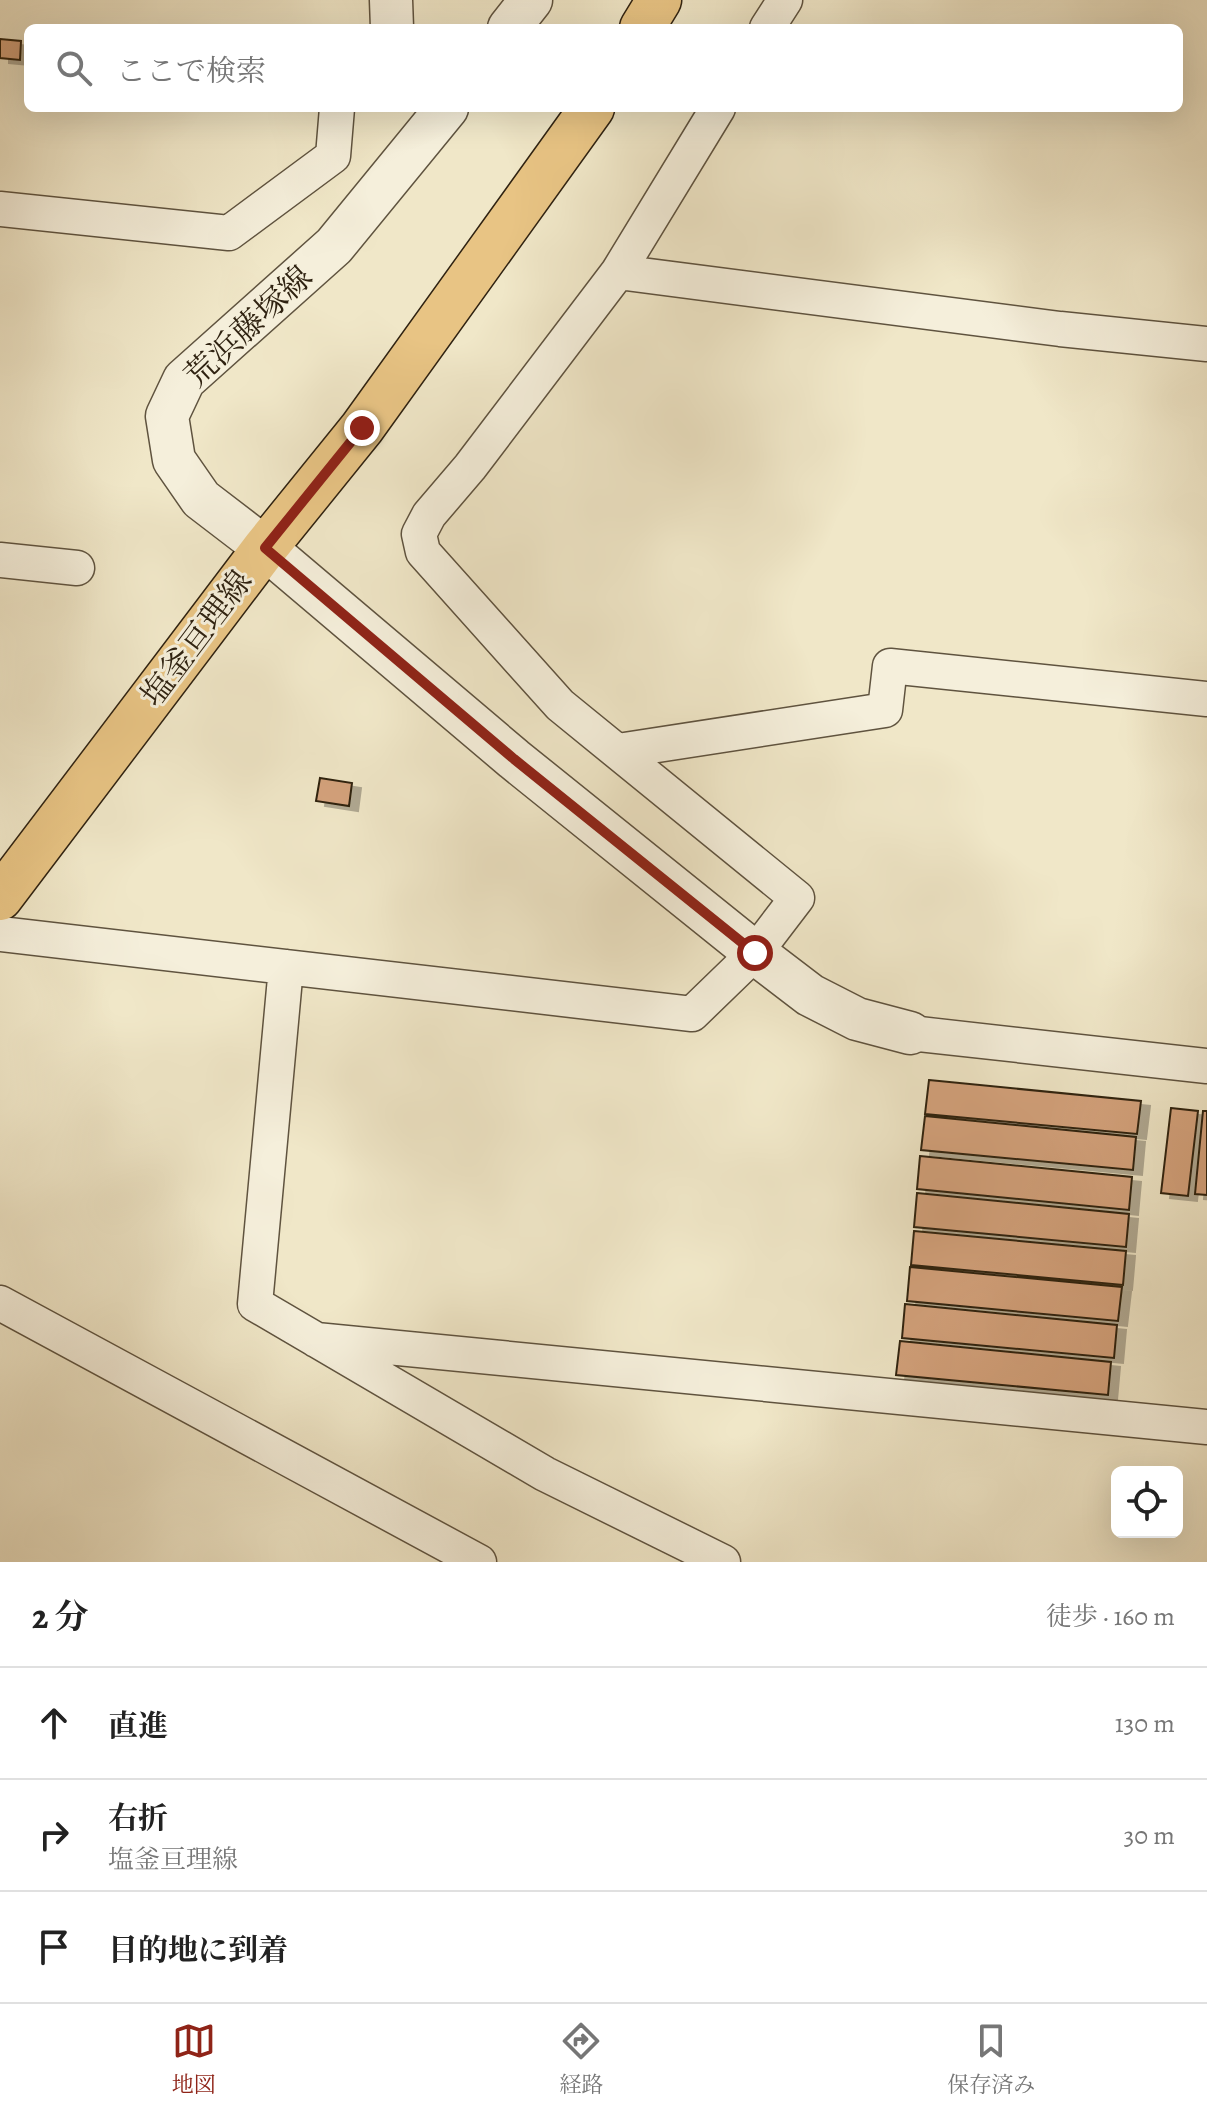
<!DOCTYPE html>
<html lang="ja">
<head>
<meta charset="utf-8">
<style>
	:root { --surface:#fff; --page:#f6f6f6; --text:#222; --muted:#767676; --line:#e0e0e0; --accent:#8f2418 }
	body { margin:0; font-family:Alegreya,"Noto Serif JP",serif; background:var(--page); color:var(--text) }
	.controls { position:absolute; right:24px; bottom:24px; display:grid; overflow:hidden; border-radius:12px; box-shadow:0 8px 32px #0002 }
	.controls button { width:72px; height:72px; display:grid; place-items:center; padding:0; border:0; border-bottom:2px solid var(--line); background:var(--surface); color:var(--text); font:40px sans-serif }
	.stop { position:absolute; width:24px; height:24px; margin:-18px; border:6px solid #8f2418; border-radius:50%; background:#fff }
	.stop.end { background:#8f2418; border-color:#fff; box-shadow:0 2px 8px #0008 }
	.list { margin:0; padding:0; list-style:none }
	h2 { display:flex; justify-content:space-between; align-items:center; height:104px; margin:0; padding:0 32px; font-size:34px }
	h2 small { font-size:26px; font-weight:400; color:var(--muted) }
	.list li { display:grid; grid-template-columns:52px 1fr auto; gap:24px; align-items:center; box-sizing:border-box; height:112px; padding:0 32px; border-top:2px solid var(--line) }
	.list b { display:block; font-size:30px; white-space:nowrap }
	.list p { margin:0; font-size:26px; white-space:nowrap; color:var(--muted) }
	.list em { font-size:26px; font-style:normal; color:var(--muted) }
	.icon { flex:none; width:44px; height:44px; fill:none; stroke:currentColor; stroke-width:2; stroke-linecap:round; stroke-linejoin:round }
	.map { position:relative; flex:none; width:1207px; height:1562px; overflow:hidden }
	.search { position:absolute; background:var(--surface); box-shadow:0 8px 32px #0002; left:24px; right:24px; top:24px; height:88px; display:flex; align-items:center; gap:20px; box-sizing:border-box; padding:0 28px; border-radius:12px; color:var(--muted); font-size:30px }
	.sheet { height:440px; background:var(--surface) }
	nav { display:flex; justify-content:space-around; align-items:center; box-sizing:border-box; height:112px; border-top:2px solid var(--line); background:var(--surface); font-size:22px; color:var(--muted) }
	nav a { display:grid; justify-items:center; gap:4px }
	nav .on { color:var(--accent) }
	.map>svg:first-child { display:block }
</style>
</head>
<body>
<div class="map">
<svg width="1207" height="1562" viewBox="0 0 1207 1562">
	<defs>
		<filter id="shadow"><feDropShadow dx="9" dy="5" stdDeviation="0" flood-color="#0004"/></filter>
	</defs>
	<rect width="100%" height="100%" fill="#f0e7c8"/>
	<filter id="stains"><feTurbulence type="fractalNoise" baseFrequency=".0025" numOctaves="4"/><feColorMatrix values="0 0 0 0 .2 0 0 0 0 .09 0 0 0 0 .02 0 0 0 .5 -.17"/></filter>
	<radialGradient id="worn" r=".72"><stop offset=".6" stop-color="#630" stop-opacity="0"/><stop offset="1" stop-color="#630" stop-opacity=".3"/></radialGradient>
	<!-- building -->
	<path fill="#d4a27c" stroke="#2f2211" stroke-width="2" filter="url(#shadow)" d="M0 39 21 41 20 60 0 58Z
		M320 778 352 783 349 806 316 801Z
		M929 1080 1141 1101 1137 1134 925 1114Z
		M1171 1108 1198 1111 1188 1196 1161 1193Z
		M1203 1111H1207V1195L1195 1194Z
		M925 1116 1136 1137 1133 1170 921 1150Z
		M920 1156 1132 1177 1129 1210 917 1189Z
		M917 1193 1129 1214 1126 1247 914 1227Z
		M914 1231 1126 1251 1123 1285 911 1265Z
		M910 1267 1122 1287 1118 1321 907 1301Z
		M905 1304 1117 1325 1114 1358 902 1338Z
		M900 1341 1111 1362 1108 1395 896 1375Z"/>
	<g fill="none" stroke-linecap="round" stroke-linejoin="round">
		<defs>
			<path id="minor" d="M767 28 785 0
				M0 209 229 233 333 156 337 108
				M618 272 718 108
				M0 560 77 568
				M618 751 885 710 890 666 1207 699
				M0 934 692 1014 755 953 797 898 560 705 423 552 419 534 429 515 470 467 618 272 1060 329 1207 344
				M286 967 255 1304 545 1474 723 1562
				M910 1033 1207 1066
				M0 1303 479 1562
				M316 1340 1207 1427"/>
			<path id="tertiary" d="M391 0 392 28
				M509 28 531 0
				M447 108 334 246 184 380 167 416 174 460 201 499 265 548 514 759 755 953 810 995 857 1019 910 1033"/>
			<path id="primary" d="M642 28 659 0
				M0 898 265 548 362 428 592 108"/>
		</defs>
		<!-- minor casing -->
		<use href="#minor" stroke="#5f533f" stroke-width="37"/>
		<!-- tertiary casing -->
		<use href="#tertiary" stroke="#5f533f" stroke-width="45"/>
		<!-- primary casing -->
		<use href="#primary" stroke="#2f2211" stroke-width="47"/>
		<!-- minor -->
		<use href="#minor" stroke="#f5efdb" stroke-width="34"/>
		<!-- tertiary -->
		<use href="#tertiary" stroke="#f5efdb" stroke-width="42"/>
		<!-- primary -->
		<use href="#primary" stroke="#e8c484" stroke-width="44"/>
	</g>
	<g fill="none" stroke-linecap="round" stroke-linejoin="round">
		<!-- route -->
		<path stroke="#8f2418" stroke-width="10" d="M362 428 265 548 514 759 755 953"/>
	</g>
	<g text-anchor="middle" stroke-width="6" stroke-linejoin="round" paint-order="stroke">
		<!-- street labels -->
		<g font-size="32" fill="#2f2211" stroke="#f5efdb">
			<text transform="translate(248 326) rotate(-43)" y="11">荒浜藤塚線</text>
			<text transform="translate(196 638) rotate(-53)" y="11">塩釜亘理線</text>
		</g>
	</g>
	<rect width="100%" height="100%" filter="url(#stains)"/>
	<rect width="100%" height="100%" fill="url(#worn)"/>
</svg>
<div class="controls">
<button><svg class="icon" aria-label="locate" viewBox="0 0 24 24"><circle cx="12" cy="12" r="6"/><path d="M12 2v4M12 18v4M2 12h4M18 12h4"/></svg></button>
</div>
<div class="stop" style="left:755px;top:953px"></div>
<div class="stop end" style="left:362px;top:428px"></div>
<div class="search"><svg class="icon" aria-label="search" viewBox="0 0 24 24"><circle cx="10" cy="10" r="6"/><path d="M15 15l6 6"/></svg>ここで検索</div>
</div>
<section class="sheet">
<h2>2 分<small>徒歩 · 160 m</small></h2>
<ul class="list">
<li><svg class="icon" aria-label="ahead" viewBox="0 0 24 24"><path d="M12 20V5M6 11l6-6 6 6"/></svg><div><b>直進</b></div><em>130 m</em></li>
<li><svg class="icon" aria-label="right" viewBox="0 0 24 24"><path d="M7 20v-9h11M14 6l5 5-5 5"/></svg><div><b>右折</b><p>塩釜亘理線</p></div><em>30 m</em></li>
<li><svg class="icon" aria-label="arrive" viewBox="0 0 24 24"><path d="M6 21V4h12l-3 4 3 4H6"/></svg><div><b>目的地に到着</b></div></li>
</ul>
</section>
<nav>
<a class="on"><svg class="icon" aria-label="map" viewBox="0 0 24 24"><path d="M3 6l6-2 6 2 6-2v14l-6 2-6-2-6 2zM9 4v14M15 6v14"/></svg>地図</a>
<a><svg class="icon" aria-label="directions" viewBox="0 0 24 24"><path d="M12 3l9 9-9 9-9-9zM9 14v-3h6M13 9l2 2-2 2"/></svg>経路</a>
<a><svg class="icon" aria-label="saved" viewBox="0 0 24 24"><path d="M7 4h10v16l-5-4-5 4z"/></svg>保存済み</a>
</nav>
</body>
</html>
